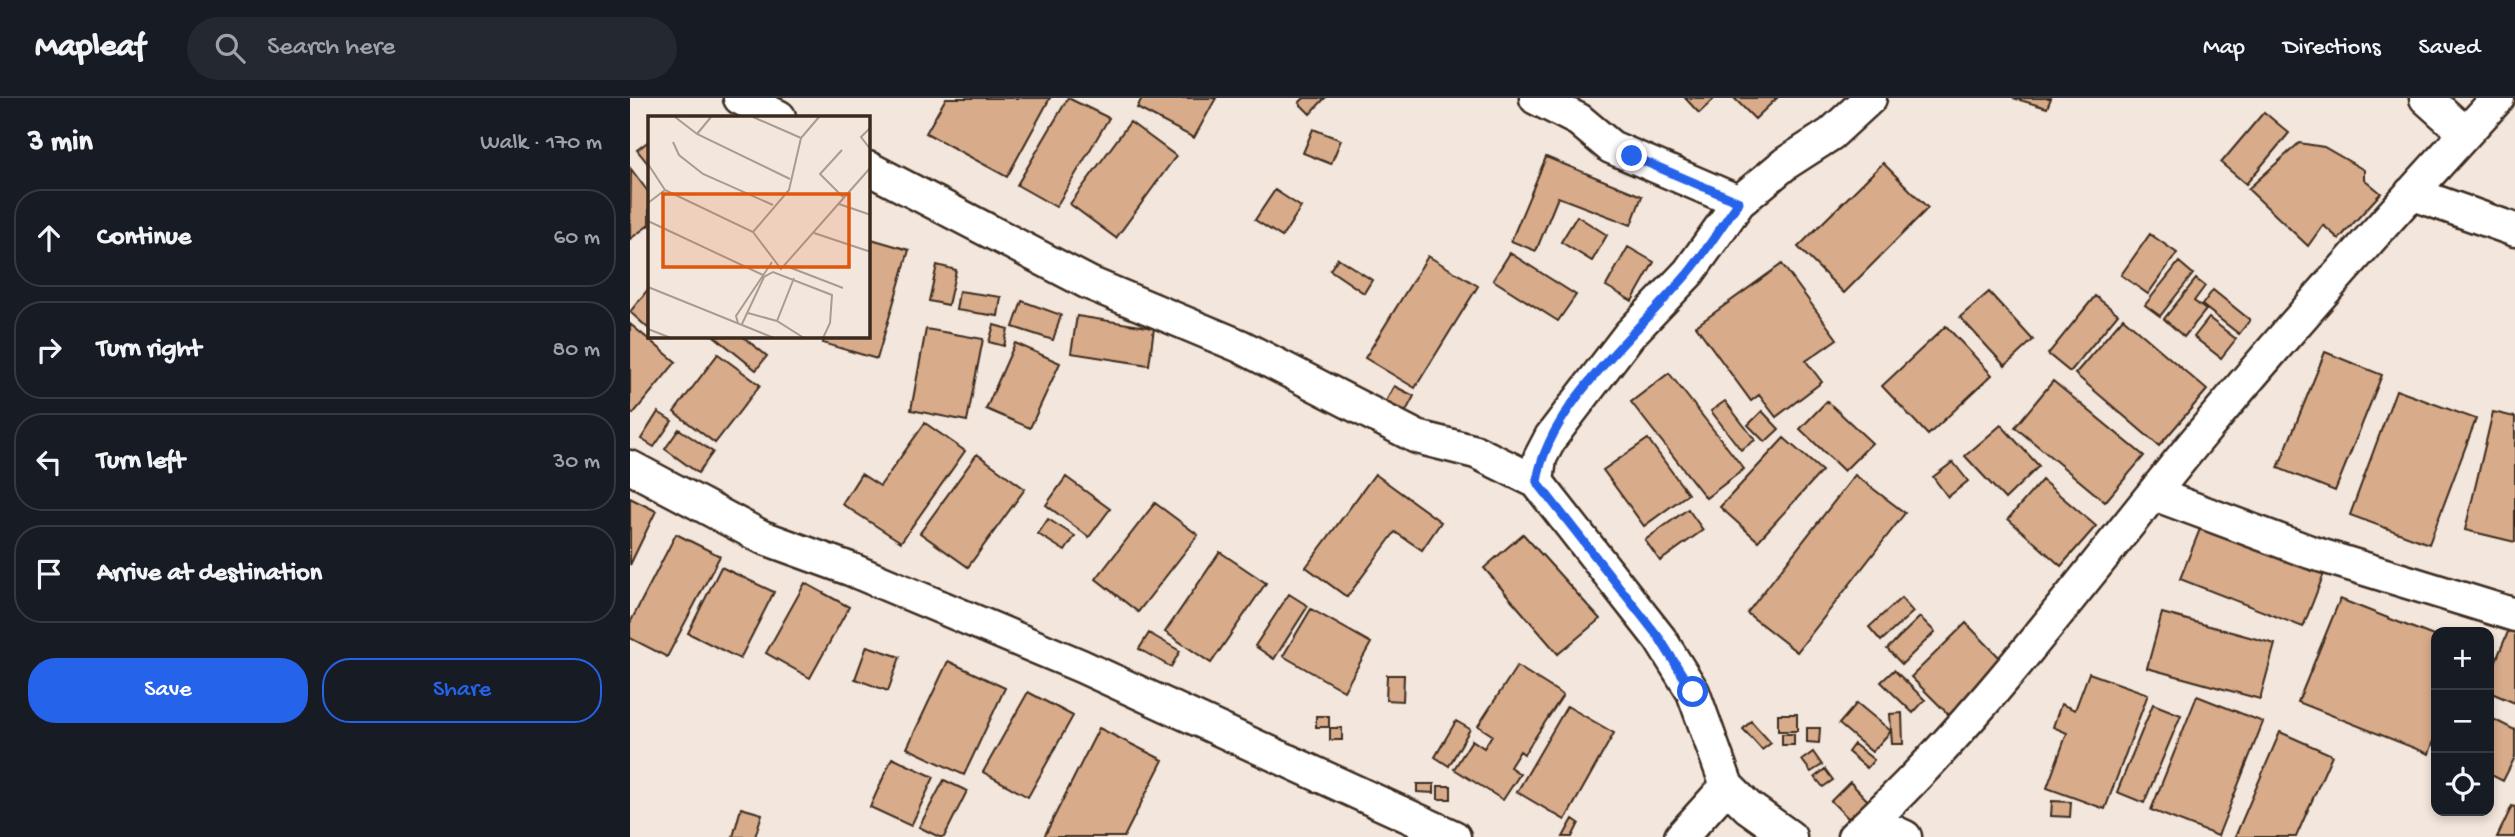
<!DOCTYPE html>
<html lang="en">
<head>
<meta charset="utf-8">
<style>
	:root { --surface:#171b24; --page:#242831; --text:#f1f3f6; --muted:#9ea1a6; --line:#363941; --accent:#2563eb }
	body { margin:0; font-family:"Gochi Hand",sans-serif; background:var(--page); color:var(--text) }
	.controls { position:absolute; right:21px; bottom:21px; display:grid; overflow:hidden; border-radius:14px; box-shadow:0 4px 10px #0003 }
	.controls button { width:63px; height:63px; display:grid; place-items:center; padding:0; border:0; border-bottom:2px solid var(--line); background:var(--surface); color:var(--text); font:35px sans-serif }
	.stop { position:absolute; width:21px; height:21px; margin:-16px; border:5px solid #2563eb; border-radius:50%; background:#fff }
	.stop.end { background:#2563eb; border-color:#fff; box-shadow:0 2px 7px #0008 }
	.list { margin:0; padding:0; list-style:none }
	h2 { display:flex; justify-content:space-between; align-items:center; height:91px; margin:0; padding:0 28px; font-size:30px }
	h2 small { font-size:23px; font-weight:400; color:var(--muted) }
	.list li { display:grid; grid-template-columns:46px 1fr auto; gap:21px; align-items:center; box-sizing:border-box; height:98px; margin:0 14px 14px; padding:0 14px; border:2px solid var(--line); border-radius:28px }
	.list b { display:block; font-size:26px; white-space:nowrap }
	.list em { font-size:23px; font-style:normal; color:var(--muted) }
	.actions { display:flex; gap:14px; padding:21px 28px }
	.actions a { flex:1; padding:16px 0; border:2px solid var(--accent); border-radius:28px; text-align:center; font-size:24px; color:var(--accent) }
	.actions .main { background:var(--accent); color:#fff }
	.icon { flex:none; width:38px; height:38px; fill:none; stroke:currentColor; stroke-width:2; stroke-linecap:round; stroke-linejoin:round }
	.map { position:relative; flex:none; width:1885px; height:739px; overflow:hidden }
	header { display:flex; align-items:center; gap:42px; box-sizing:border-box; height:98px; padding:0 35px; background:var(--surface); border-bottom:2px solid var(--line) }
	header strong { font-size:33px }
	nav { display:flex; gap:38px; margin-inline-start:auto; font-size:24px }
	.search { width:490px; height:63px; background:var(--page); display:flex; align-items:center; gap:18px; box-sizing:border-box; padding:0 24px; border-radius:38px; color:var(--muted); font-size:26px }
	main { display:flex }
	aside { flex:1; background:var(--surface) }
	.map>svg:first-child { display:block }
</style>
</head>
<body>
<header>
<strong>Mapleaf</strong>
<div class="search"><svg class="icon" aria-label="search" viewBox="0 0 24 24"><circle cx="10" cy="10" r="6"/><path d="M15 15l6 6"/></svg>Search here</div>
<nav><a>Map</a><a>Directions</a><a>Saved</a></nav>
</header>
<main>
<aside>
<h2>3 min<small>Walk · 170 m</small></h2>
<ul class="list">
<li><svg class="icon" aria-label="ahead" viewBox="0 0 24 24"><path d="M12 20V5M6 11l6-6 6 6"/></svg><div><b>Continue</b></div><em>60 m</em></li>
<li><svg class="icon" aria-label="right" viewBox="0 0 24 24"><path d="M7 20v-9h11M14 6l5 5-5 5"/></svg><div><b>Turn right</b></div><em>80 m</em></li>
<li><svg class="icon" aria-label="left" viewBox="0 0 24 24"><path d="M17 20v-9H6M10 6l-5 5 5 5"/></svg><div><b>Turn left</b></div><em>30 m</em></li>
<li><svg class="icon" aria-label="arrive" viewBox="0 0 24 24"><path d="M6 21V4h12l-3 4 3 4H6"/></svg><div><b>Arrive at destination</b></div></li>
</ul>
<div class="actions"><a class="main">Save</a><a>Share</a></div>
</aside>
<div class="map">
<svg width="1885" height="739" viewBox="0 0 1885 739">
	<rect width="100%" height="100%" fill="#f3e6dc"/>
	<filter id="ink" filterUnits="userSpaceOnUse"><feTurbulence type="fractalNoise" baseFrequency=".0143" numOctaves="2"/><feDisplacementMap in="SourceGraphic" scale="14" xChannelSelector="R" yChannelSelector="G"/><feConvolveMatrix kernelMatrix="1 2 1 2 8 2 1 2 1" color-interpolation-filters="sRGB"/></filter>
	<g filter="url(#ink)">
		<!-- building -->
		<path fill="#d8ab8a" stroke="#3b2a1e" stroke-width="2" d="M316 0H420L377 79 296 35Z
			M438 0 479 20 426 109 387 87Z
			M512 0H586L564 40 507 10Z
			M674 0H695L680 16 669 5Z
			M1055 0H1085L1069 15Z
			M1104 0H1147L1125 21Z
			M1383 0H1421L1417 10Z
			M1634 14 1659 35 1616 86 1591 65Z
			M500 24 546 58 486 140 440 106Z
			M683 31 711 42 701 66 673 55Z
			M19 43V67L7 52Z
			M1669 45 1694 49 1734 72V81L1751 95 1709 141 1693 127 1678 148 1618 91Z
			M916 59 1012 98 1001 127 928 99 906 153 881 143Z
			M1253 65 1298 110 1214 195 1168 149Z
			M1 71 19 95V127L0 141Z
			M645 92 671 109 652 139 625 122Z
			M947 118 977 137 962 163 931 144Z
			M1520 136 1547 155 1518 196 1491 177Z
			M238 140 279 152 247 261 193 245 195 238H238Z
			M998 149 1024 164 1002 203 976 188Z
			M880 155 946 197 928 223 863 182Z
			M798 158 848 188 785 290 735 260Z
			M708 160 742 182 734 195 700 172Z
			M1549 164 1563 176 1530 218 1515 207Z
			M1152 166 1207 241 1176 263 1192 284 1146 319 1129 297 1121 303 1066 228Z
			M307 167 326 172 318 207 299 203Z
			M1566 181 1575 188 1564 203 1576 212 1554 239 1534 221Z
			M19 190V231L0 214Z
			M1583 192 1620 222 1609 236 1572 207Z
			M329 193 371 199 368 218 326 212Z
			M1359 194 1403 242 1375 268 1330 219Z
			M1465 198 1488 216 1440 274 1418 256Z
			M392 203 431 217 423 242 383 229Z
			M447 218 524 230 519 267 441 255Z
			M1493 220 1577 292 1529 348 1445 276Z
			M1579 220 1606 241 1591 260 1564 239Z
			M0 226 46 264 3 316 0 313Z
			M364 227 378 231 374 248 359 244Z
			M1316 228 1362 277 1298 337 1252 288Z
			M296 231 353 241 337 323 281 312Z
			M84 238H112L137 258 126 272Z
			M385 245 430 265 400 330 356 311Z
			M1695 254 1752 277 1705 393 1648 370Z
			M88 256 130 287 85 345 44 314Z
			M1039 275 1114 371 1076 400 1001 304Z
			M1423 283 1514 358 1475 404 1385 329Z
			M764 288 784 298 775 315 755 305Z
			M1766 292 1846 321 1799 446 1720 417Z
			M1095 303 1125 342 1111 352 1081 313Z
			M1197 303 1242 345 1214 373 1170 331Z
			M1132 313 1149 331 1135 344 1118 327Z
			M28 314 42 323 24 349 11 341Z
			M1863 314 1885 319V444L1835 432Z
			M295 325 335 353 271 444 212 406 231 376 250 388Z
			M1371 327 1409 368 1375 401 1335 358Z
			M49 331 83 354 68 375 35 351Z
			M1154 340 1192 373 1128 443 1090 409Z
			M1018 341 1058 396 1014 428 973 372Z
			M347 356 395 391 338 469 290 435Z
			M1323 364 1338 383 1318 399 1303 379Z
			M745 376 811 424 792 452 765 434 717 499 676 469Z
			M1225 377 1275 415 1167 554 1117 515Z
			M436 379 480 411 459 439 416 407Z
			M1412 382 1466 428 1431 468 1378 421Z
			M0 400 26 413 0 467Z
			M525 405 568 437 508 514 466 481Z
			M1058 411 1073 432 1030 463 1015 442Z
			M418 421 445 438 435 453 408 436Z
			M1572 426 1695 473 1673 529 1550 481Z
			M46 436 90 458 37 559 0 540V525Z
			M893 436 970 521 928 556 854 470Z
			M590 454 636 485 581 565 535 534Z
			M91 469 144 494 110 561 58 535Z
			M175 485 219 509 180 580 136 555Z
			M659 496 678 508 644 561 625 548Z
			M1271 500 1283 514 1251 543 1239 529Z
			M1710 501 1806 539V637L1799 656 1668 604Z
			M681 511 741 545 714 593 653 558Z
			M1532 515 1645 546 1630 601 1517 570Z
			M1290 519 1305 534 1272 566 1257 551Z
			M1336 525 1374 564 1319 617 1281 579Z
			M1880 529 1885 531V605L1859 594V579Z
			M519 535 550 553 541 569 509 551Z
			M237 548 270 559 258 593 225 581Z
			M318 563 375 590 334 677 277 650Z
			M887 568 933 597 894 656 890 653 880 669 890 676 873 702 824 671 842 642 854 650 862 637 848 628Z
			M1264 572 1295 602 1283 615 1251 584Z
			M1459 575 1518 596 1475 711 1417 690 1437 635 1423 629 1431 606 1445 612Z
			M757 577H774L773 603 756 602Z
			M398 594 443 618 398 699 353 674Z
			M1567 598 1633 624 1588 738 1521 712Z
			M1227 605 1261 633 1242 654 1209 626Z
			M1523 606 1551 617 1514 705 1487 694Z
			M937 608 984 635 935 722 887 694Z
			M1272 615 1273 646H1262L1260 616Z
			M1148 616H1167V633H1148Z
			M686 618H699V629H686Z
			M1859 619 1885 632V659L1873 683 1859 676Z
			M826 623 840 631 819 668 805 659Z
			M1121 623 1141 645 1132 652 1113 631Z
			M469 630 533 662 494 739H414Z
			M700 630H712V642H700Z
			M1177 630H1190L1189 645 1177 644Z
			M1650 634 1702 657 1666 739H1605Z
			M1152 636H1164V647H1152Z
			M1224 646 1244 662 1237 670 1218 654Z
			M1183 654 1192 667 1181 674 1172 662Z
			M262 660 304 679 281 728 240 709Z
			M1195 671 1203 682 1193 689 1185 679Z
			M314 682 337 693 314 739H309L289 729Z
			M1220 684 1241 706 1222 724 1201 703Z
			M787 686H804V695L787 694Z
			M808 688H821V701H808Z
			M1422 703 1441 704 1440 719 1421 718Z
			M1882 708 1885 709V739H1867Z
			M111 710 132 716 125 739H103Z
			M943 721 949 725 942 739H933Z"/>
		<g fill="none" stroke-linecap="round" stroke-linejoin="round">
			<defs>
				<path id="street" d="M110 0 149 19
					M906 0 949 22 981 49 1109 104
					M1796 0 1834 34
					M238 70 459 185 610 248 787 339 846 354 907 384 1030 541 1063 594 1097 688 1118 709 1160 739
					M1781 95 1885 132
					M0 369 132 439 220 471 451 568 824 739
					M907 384 910 360 921 339 999 237 1059 174 1109 104 1156 65 1201 36 1240 0
					M1524 396 1680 454 1885 517
					M1241 723 1275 739
					M1051 739 1097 688
					M1224 739C1355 619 1457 474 1570 338 1666 222 1767 110 1868 0"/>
			</defs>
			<!-- street casing -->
			<use href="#street" stroke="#3b2a1e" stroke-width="37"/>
			<!-- street -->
			<use href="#street" stroke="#fff" stroke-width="32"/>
		</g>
	</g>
	<g fill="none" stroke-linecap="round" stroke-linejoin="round" filter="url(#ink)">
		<!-- route -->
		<path stroke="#2563eb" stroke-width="9" d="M1002 58 1109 104C1092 127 1077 152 1059 174 1011 232 917 308 907 384L1030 541 1063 594"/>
	</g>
	<!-- overview -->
	<g transform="translate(18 18)">
		<rect width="222" height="222" fill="#f3e6dc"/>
		<path fill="none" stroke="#a99b90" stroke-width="2" d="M27 1 49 18 142 63M105 1 153 22M223 11 213 21 223 34M49 18 63 1M25 26 31 39 55 58 125 89M194 34 172 58 196 82M0 48 17 74 105 116 133 153 223 51M0 87 17 74M191 88 223 99M0 105 115 159M105 116 141 74 153 22 171 1M166 117 223 136M138 150 195 172M0 171 126 222M100 197 129 205 156 222M129 205 146 162M90 207 88 200 124 146M94 208 116 161 125 156 184 179 182 207 175 222M0 213 23 222"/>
		<path fill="#df570d" fill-opacity="0.15" stroke="#df570d" stroke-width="3.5" d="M15 78H201V151H15Z"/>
		<rect width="222" height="222" fill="none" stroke="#3b2a1e" stroke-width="3.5"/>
	</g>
</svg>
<div class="controls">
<button>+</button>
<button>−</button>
<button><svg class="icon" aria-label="locate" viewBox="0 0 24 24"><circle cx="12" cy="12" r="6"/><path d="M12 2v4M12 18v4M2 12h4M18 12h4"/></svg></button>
</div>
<div class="stop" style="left:1063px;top:594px"></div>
<div class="stop end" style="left:1002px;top:58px"></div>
</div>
</main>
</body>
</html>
